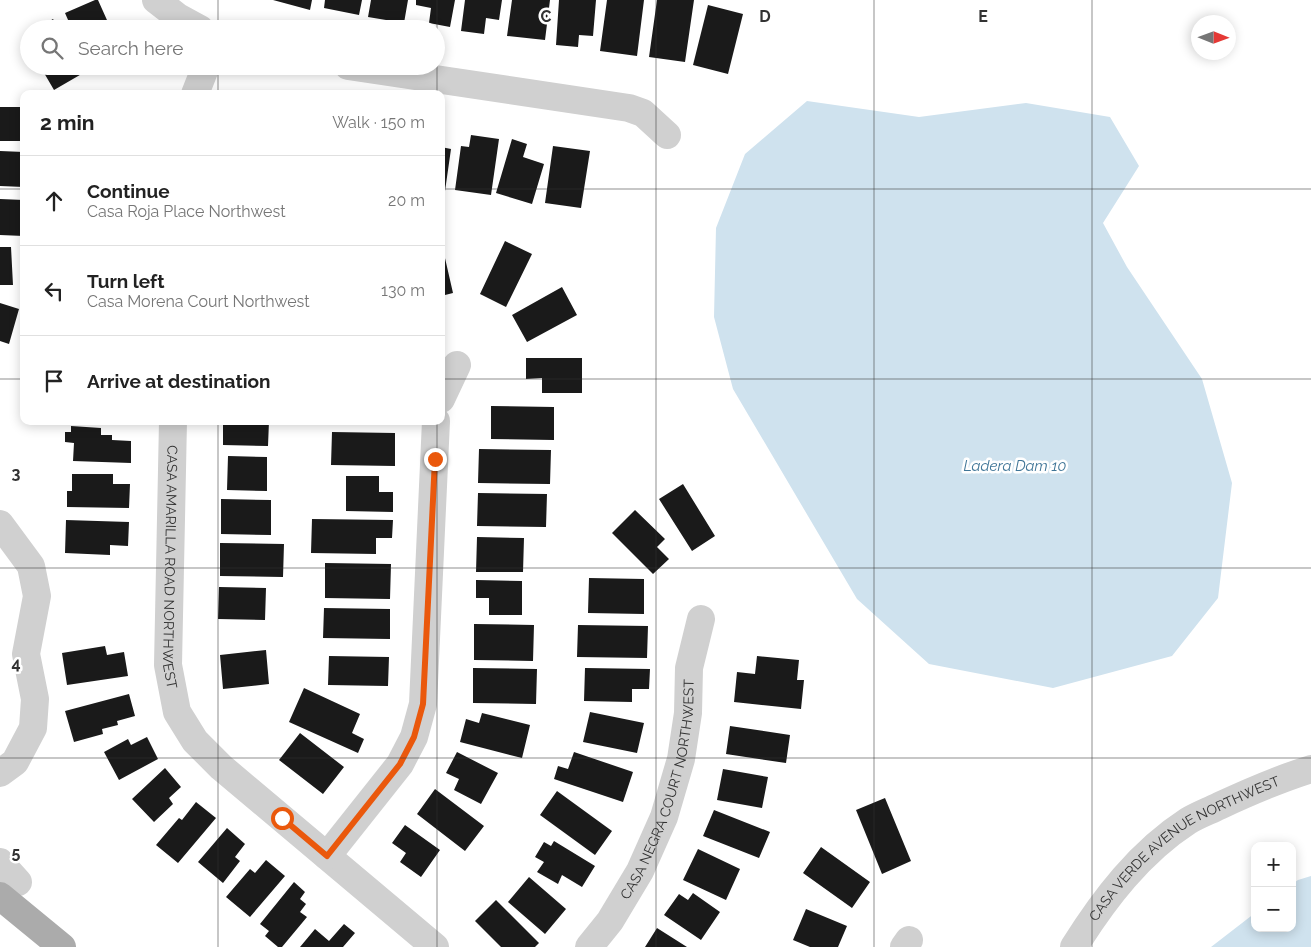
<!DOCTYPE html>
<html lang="en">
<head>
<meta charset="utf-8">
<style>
	:root { --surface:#fff; --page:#f2f2f2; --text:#222; --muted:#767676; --line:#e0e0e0 }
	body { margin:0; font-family:Raleway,sans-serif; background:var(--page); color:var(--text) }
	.controls { position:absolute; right:15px; bottom:15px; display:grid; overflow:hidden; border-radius:10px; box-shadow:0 2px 12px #0003 }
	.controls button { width:45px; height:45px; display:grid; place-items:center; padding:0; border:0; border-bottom:1px solid var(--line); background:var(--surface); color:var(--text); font:25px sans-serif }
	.compass { position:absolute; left:1191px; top:15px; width:45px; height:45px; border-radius:50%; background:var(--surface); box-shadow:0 2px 12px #0003; rotate:91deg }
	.stop { position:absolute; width:15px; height:15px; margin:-11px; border:4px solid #ea580c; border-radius:50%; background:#fff }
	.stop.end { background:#ea580c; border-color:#fff; box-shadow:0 1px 5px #0008 }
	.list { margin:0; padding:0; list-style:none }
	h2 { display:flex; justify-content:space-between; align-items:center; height:65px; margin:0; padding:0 20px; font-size:21px }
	h2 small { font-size:16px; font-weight:400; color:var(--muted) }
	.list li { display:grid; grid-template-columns:32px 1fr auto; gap:15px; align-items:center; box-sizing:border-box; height:90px; padding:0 20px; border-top:1px solid var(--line) }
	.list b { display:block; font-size:19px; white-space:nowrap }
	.list p { margin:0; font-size:16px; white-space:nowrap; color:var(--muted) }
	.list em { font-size:16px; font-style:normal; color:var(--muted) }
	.icon { flex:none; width:28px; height:28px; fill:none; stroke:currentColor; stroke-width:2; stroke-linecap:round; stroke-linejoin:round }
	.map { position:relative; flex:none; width:1311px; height:947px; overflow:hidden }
	.search { position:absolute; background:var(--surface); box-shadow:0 2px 12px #0003; left:20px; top:20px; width:425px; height:55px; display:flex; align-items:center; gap:12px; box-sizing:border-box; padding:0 18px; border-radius:28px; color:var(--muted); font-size:19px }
	.panel { position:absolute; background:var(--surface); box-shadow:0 2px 12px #0003; left:20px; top:90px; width:425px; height:335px; border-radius:10px }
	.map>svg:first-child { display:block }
</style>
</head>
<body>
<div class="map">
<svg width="1311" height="947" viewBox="0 0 1311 947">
	<rect width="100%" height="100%" fill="#fff"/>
	<!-- water -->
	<path fill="#cfe2ee" d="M807 101 919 117 1026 103 1110 117 1139 166 1103 223 1127 267 1202 379 1232 483 1218 598 1172 656 1053 688 929 664 857 599 733 389 714 317 716 228 745 154Z
		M1311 876V947H1211L1255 913V928H1292V884L1298 880Z"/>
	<!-- building -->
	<path fill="#1a1a1a" d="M95 0H98L111 29H72L65 13Z
		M273 0H312L310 10Z
		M325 0H362L359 15 324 8Z
		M371 0H408L404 23 368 17Z
		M416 0H455L450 27 429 23 431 8 416 5Z
		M465 0H502L499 20 486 18 484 34 461 31Z
		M512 0H550L545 40 507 36Z
		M559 0H596L593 36 579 35 578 47 556 45Z
		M607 0H644L637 56 600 51Z
		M657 0H694L685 62 649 57Z
		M708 5 743 14 728 74 693 65Z
		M53 19 59 29H37Z
		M29 33V48L23 37Z
		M40 66H82L85 72 54 90Z
		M90 66H105L92 72Z
		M0 107H22L21 141H0Z
		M471 135 499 139 491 195 455 190 461 146 469 147Z
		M512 139 527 144 523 157 544 164 532 204 496 193Z
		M553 146 590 151 581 208 545 203Z
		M441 147 451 149 444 198H441Z
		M0 151 24 152V187L0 186Z
		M0 199 24 200V236L0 235Z
		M505 241 532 254 506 307 480 294Z
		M442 245 453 293 441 296V246Z
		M0 247H11L13 285H0Z
		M562 287 577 315 527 342 512 315Z
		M0 303 19 309 9 344 0 341Z
		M526 358H582V393H542V378L526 379Z
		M491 406 554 407V440L491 439Z
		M223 421H269L268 446 223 445Z
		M349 421H395V425H349Z
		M71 426 101 428V435H112V440L131 441V463L73 461 74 443 65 442V432H71Z
		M332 432 395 433V466L331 465Z
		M479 449 551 450 550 484 478 483Z
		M228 456 267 457V491L227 490Z
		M72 474H113V484H130L129 508 67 507V491H72Z
		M346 476H379V492H393V512L346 511Z
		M683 484 715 536 692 551 659 499Z
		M478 493 547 494 546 527 477 526Z
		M221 499 271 500V535L221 534Z
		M635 510 665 539 657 547 669 559 653 574 612 533Z
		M312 519 393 520 392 538H376V554L311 553Z
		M66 520 129 522 128 546 110 545V555L65 553Z
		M477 537 524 538 523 572H476Z
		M220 543 284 544 283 577 220 576Z
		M325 563 391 564 390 599 325 598Z
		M589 578 644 579V614L588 613Z
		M476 580 522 581V615H489V598H476Z
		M219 587 266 588 265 620 218 619Z
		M324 608 390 609V639L323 638Z
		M474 624 534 625 533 661 474 660Z
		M578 625 648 626 647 658 577 657Z
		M105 646 107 655 124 652 128 676 67 685 62 653Z
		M266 650 269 684 223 689 220 655Z
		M329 656 389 657 388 686 328 685Z
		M757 656 799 660 797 680H804L801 709 734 702 737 672 755 674Z
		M473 668 537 669 536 704 473 703Z
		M585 668 650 669 649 689H632V702L584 701Z
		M304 688 360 714 352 733 364 739 358 753 289 722Z
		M129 694 135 716 117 721 118 725 102 729 103 734 74 742 65 711Z
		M590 712 644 723 637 753 583 742Z
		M482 713 530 725 522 758 460 742 466 719 479 723Z
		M730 726 790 735 786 763 726 754Z
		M300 733 344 767 323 794 279 760Z
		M147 737 158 759 119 780 104 752 128 739 131 745Z
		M457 752 498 773 481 804 454 790 459 779 446 773Z
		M574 752 633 772 623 802 554 779 558 766 568 769Z
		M165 768 181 787 169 798 173 804 154 822 132 799Z
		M723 769 768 777 762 808 717 800Z
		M435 789 484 826 465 851 417 814Z
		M557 791 612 831 595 855 540 815Z
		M885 798 911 861 882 874 856 810Z
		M196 802 216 818 178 863 156 845 179 818 182 820Z
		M714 810 770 832 759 858 703 836Z
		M405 825 440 850 421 877 400 862 406 853 392 843Z
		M227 828 245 844 235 857 240 861 223 883 198 862Z
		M554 841 595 866 582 887 562 875 558 884 537 872 544 862 535 857 544 842 551 846Z
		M821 847 870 882 852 908 803 873Z
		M698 849 740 869 726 900 683 880Z
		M266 860 285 876 250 917 226 897 250 869 255 873Z
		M529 877 566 909 545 934 508 902Z
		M294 882 305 892 300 899 306 904 300 912 307 917 282 947H278L265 936 269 931 260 924Z
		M693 893 720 912 701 940 664 915 679 894 688 900Z
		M496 900 539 943 535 947H501L475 921Z
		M806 909 847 926 838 947H810L793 940Z
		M344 924 355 933 343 947H300L315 929 329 941Z
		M657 928 687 947H645Z"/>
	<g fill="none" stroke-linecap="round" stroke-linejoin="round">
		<!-- minor -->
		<g stroke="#d0d0d0" stroke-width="28">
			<path d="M156 0 178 17 200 29"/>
			<path d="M348 66 629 108 643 113 667 135"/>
			<path d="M195 94 206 66"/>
			<path d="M441 399 457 365"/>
			<path id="s1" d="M173 421 168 665 177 712 195 741 221 767 435 947"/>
			<path d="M0 524 31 566 37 596 26 654 35 699 33 728 15 762 0 773"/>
			<path d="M327 856 400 764 414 737 423 704 436 421"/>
			<path d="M0 862 18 882"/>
			<path id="s2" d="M589 947 610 921 640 871 664 817 681 759 688 713 689 668 701 619"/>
			<path d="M904 947 909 940"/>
			<path id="s3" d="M1074 947C1104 899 1140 852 1188 821 1198 815 1209 811 1219 806 1249 792 1279 779 1311 769"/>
		</g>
		<!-- major -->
		<path stroke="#ababab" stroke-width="28" d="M0 896 62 947"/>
	</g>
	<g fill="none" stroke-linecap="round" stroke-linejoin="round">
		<!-- route -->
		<path stroke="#ea580c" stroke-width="6" d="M282 818 327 856 400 764 414 737 423 704 435 459"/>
	</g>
	<!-- grid -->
	<path fill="none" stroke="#333" stroke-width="1" stroke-opacity="0.55" d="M218 0V29M437 0V94M656 0V947M874 0V947M1092 0V947M218 66V94M0 189H24M441 189H1311M0 379H24M441 379H1311M218 421V947M437 421V947M0 568H1311M0 758H1311"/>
	<g text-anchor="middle" stroke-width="5" stroke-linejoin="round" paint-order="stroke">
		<!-- street labels -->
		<g font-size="14" fill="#333" stroke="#fff">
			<text dy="5" stroke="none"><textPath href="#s1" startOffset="146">CASA AMARILLA ROAD NORTHWEST</textPath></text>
			<text dy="5" stroke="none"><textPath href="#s2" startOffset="176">CASA NEGRA COURT NORTHWEST</textPath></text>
			<text dy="5" stroke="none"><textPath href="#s3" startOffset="152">CASA VERDE AVENUE NORTHWEST</textPath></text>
		</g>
		<!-- water labels -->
		<g font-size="15" font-style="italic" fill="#3f7597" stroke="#fff">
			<text x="1015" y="471">Ladera Dam 10</text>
		</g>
	</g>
	<g font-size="16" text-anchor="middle" font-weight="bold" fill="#333" stroke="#fff" stroke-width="5" stroke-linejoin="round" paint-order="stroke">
		<text x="546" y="22">C</text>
		<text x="765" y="22">D</text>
		<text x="983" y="22">E</text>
		<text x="16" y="479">3</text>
		<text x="16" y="669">4</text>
		<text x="16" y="858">5</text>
	</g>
</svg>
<div class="controls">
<button>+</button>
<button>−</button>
</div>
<svg class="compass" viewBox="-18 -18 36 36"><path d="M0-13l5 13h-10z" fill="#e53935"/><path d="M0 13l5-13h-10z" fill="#767676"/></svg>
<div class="stop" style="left:282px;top:818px"></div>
<div class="stop end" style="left:435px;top:459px"></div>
<div class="search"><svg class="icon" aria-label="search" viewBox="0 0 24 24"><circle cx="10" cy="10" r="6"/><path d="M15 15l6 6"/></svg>Search here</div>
<section class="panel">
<h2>2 min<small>Walk · 150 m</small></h2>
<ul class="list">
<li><svg class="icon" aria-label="ahead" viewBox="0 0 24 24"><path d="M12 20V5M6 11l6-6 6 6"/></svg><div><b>Continue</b><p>Casa Roja Place Northwest</p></div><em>20 m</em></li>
<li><svg class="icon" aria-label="left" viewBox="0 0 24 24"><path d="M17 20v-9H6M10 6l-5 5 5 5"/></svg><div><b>Turn left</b><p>Casa Morena Court Northwest</p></div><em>130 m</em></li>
<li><svg class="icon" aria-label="arrive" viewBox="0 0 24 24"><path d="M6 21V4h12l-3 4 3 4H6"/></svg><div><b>Arrive at destination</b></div></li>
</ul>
</section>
</div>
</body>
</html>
